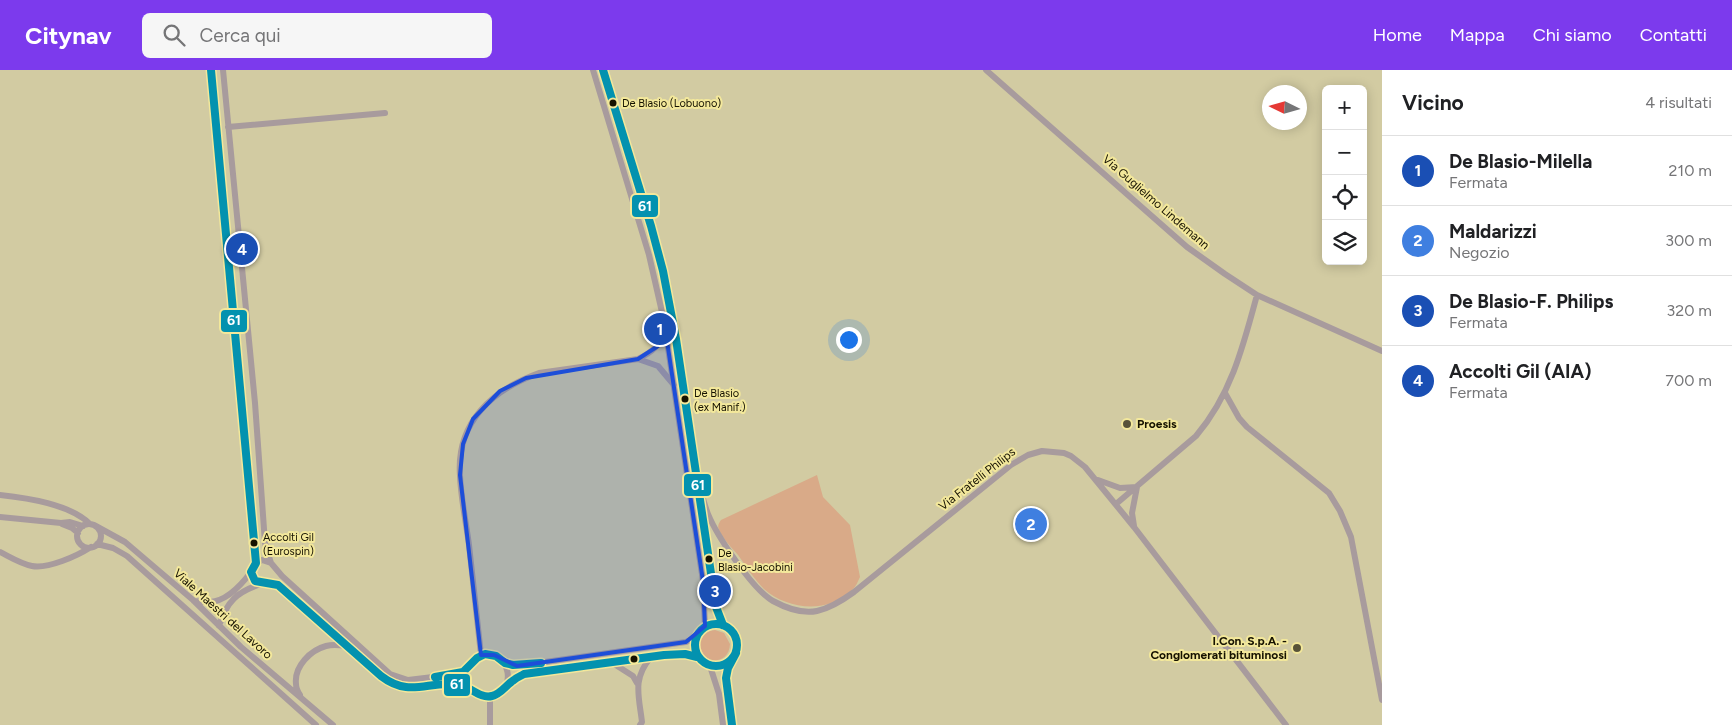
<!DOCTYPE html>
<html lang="it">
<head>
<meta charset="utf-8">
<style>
	:root { --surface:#fff; --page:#f6f6f6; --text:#202124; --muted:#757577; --line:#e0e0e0; --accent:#7c3aed }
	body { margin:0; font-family:Figtree,sans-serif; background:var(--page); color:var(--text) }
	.controls { position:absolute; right:15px; top:15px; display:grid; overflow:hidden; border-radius:8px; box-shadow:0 2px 12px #0003 }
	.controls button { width:45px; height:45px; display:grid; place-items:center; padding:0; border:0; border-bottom:1px solid var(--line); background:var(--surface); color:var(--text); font:25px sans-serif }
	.compass { position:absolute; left:1262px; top:15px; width:45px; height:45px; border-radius:50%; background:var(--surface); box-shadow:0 2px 12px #0003; rotate:275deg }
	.you { position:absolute; left:848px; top:269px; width:18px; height:18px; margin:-12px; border:4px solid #fff; border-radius:50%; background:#1a73e8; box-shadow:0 0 0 8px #1a73e833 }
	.badge { display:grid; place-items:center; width:32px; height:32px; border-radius:50%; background:var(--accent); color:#fff; font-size:16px; font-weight:700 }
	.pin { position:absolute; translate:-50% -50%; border:2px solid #fff; box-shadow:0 1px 5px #0006 }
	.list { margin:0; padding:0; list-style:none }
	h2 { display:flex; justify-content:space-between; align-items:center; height:65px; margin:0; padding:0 20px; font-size:21px }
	h2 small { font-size:16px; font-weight:400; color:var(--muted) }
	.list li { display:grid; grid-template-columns:32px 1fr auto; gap:15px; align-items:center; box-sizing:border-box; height:70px; padding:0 20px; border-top:1px solid var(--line) }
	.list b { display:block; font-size:19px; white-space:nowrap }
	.list p { margin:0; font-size:16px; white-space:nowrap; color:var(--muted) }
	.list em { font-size:16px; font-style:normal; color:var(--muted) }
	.icon { flex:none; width:28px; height:28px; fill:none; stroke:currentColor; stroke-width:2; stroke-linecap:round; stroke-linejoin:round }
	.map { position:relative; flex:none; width:1382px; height:655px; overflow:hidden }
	header { display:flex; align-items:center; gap:30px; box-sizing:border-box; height:70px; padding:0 25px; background:var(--accent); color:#fff }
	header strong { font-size:24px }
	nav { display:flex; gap:28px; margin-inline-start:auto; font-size:18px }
	.search { width:350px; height:45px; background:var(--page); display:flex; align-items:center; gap:12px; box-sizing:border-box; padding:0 18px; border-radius:8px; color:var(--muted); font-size:19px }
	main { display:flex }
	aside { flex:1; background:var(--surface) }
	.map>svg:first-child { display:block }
</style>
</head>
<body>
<header>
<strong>Citynav</strong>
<div class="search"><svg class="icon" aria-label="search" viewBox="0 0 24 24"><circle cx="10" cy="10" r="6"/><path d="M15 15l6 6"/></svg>Cerca qui</div>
<nav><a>Home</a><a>Mappa</a><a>Chi siamo</a><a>Contatti</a></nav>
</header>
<main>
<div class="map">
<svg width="1382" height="655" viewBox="0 0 1382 655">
	<rect width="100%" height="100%" fill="#d2cba2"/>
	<!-- green -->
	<path fill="#d9aa88" d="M817 405 823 427 850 455 860 507C858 511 856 517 852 520 828 544 788 540 764 519 754 509 746 496 738 485 732 478 723 469 719 460 717 456 719 453 721 450Z
		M715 560 724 563 730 574C729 596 701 596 700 573 702 565 707 561 715 560Z"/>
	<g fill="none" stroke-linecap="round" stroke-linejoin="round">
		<!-- minor -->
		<path stroke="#a89b9d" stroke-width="6" d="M211 0 256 493
			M223 0 255 333 265 473 271 493 282 506 390 604 408 610 458 604C468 601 469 590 479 586 499 578 513 598 506 616
			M593 0 649 185 664 251 703 511 705 556
			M603 0C623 67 646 133 662 201 678 266 686 333 695 399
			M986 0 1187 177 1225 204 1257 225 1382 281
			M228 57 385 43
			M638 289 658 296 674 315
			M1225 323 1239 348 1247 357 1329 423 1340 441 1351 467 1382 630
			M695 396C699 411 702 429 708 444 717 466 753 520 773 531 786 538 803 544 817 541 831 538 843 530 854 522L1011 395 1028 385 1042 381 1064 383 1071 386 1085 397 1134 457 1286 655
			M1098 410 1120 418 1137 417 1132 443 1134 456
			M699 424 716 537 723 555
			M0 425C27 428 70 434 90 454
			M1116 434 1196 366C1231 325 1243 277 1257 225
			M0 447 61 453 70 452 83 456
			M62 454 72 458 78 463
			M77 466a12 12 0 1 1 24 0a12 12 0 1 1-24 0Z
			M94 455 125 472 193 530 241 577 333 655
			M97 474 113 478 127 486 316 655
			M0 482C10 487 21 494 32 496 48 499 77 486 91 477
			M271 493 262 490 256 493 251 502C255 521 267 509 278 515L381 606 390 613 405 618 453 614 462 615 483 626 490 627 496 625 513 610 524 604 664 585 685 584 697 587
			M194 531C199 531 205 533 210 532 227 531 242 514 251 502
			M695 575a21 21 0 1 1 42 0a21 21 0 1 1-42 0Z
			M219 556C227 531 237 522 261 514
			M481 585C477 548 473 511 469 475 466 452 461 429 460 406 456 352 492 320 539 303L638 289C652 282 661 276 663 259
			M611 592 633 606 637 613
			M730 592 726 608 732 655
			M505 593 517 596 686 572 696 567
			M710 596 719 624 723 655
			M467 598 466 609 471 619
			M300 625C298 622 296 617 296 614 294 596 311 580 326 576 333 574 340 575 346 576
			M490 627V655
			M640 655 642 652C639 626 632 609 651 587"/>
		<defs>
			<path id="bus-1" d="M211 0 256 493 251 502 255 511 278 515 381 606C411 629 429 609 460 615 471 617 480 629 492 626 501 624 507 614 514 610 517 607 521 606 524 604L664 585 685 584 697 587
				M603 0 651 156 663 201 676 269 716 537 723 555
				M695 575a21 21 0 1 1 42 0a21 21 0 1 1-42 0Z
				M435 607 463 602 477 588 485 584 496 586 505 593 513 595 541 593
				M732 655 726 608 728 598 736 583"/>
		</defs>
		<!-- bus-1 casing -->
		<use href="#bus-1" stroke="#f3e89b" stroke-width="11"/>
		<!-- bus-1 -->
		<use href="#bus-1" stroke="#0392af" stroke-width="8"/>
	</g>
	<!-- marked area -->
	<path fill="#1d4ed8" fill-opacity="0.2" stroke="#1d4ed8" stroke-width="4" stroke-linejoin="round" d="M664 251 703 511 705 556 686 572 517 596 494 585H481L460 405 463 374 473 349 500 321 526 308 638 289 658 276Z"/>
	<!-- markers -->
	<g fill="#161200" stroke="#f3e89b" stroke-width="2">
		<circle cx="613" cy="33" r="4.5"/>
		<circle cx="685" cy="329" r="4.5"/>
		<circle cx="254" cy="473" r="4.5"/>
		<circle cx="709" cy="489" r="4.5"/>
		<circle cx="634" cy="589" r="4.5"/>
	</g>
	<g fill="#585339" stroke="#f3e89b" stroke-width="2">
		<circle cx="1127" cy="354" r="5"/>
		<circle cx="1297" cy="578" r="5"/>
	</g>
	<g text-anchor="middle" stroke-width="4" stroke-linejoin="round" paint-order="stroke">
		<!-- bus labels -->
		<g font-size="11" fill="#161200" stroke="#f3e89b" text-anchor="start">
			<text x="622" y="37">De Blasio (Lobuono)</text>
			<text x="694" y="327">De Blasio<tspan x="694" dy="14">(ex Manif.)</tspan></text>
			<text x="263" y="471">Accolti Gil<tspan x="263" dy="14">(Eurospin)</tspan></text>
			<text x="718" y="487">De<tspan x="718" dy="14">Blasio-Jacobini</tspan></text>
		</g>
		<!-- street labels -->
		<g font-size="12" fill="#161200" stroke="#f3e89b">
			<text transform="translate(1156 132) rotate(41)" y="4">Via Guglielmo Lindemann</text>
			<text transform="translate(977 409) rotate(-38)" y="4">Via Fratelli Philips</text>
			<text transform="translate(223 544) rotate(42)" y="4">Viale Maestri del Lavoro</text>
		</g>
		<!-- poi labels -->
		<g font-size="12" font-weight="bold" fill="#161200" stroke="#f3e89b" text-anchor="start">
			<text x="1137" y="358">Proesis</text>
			<text x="1287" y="575" text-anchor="end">I.Con. S.p.A. -<tspan x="1287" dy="14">Conglomerati bituminosi</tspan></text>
		</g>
	</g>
	<g stroke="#f3e89b" stroke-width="2">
		<rect x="631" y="124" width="28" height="24" rx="5" fill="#0392af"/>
		<rect x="220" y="239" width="28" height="24" rx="5" fill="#0392af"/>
		<rect x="683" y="403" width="29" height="24" rx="5" fill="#0392af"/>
		<rect x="443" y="603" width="28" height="24" rx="5" fill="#0392af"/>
	</g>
	<g font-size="14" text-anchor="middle" font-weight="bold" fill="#fff">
		<text x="645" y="141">61</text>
		<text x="234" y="255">61</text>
		<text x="698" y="420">61</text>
		<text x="457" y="619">61</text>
	</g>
</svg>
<div class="controls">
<button>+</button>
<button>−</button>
<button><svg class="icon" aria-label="locate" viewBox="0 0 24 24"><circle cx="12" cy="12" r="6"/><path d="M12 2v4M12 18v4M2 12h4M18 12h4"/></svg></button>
<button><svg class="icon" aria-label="layers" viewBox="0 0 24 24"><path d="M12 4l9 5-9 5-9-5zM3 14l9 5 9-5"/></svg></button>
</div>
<svg class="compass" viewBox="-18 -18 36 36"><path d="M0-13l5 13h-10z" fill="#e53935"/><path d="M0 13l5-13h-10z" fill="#757577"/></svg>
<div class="you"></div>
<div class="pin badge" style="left:660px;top:259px;background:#1a4fb4">1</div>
<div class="pin badge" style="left:1031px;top:454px;background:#3f7fe0">2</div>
<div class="pin badge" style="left:715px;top:521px;background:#1a4fb4">3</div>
<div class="pin badge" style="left:242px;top:179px;background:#1a4fb4">4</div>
</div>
<aside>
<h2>Vicino<small>4 risultati</small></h2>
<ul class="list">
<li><span class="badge" style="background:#1a4fb4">1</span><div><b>De Blasio-Milella</b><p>Fermata</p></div><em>210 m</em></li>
<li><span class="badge" style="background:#3f7fe0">2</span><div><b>Maldarizzi</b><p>Negozio</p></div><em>300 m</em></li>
<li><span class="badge" style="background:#1a4fb4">3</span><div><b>De Blasio-F. Philips</b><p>Fermata</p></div><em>320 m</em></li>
<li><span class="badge" style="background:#1a4fb4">4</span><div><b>Accolti Gil (AIA)</b><p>Fermata</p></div><em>700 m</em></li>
</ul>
</aside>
</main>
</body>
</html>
